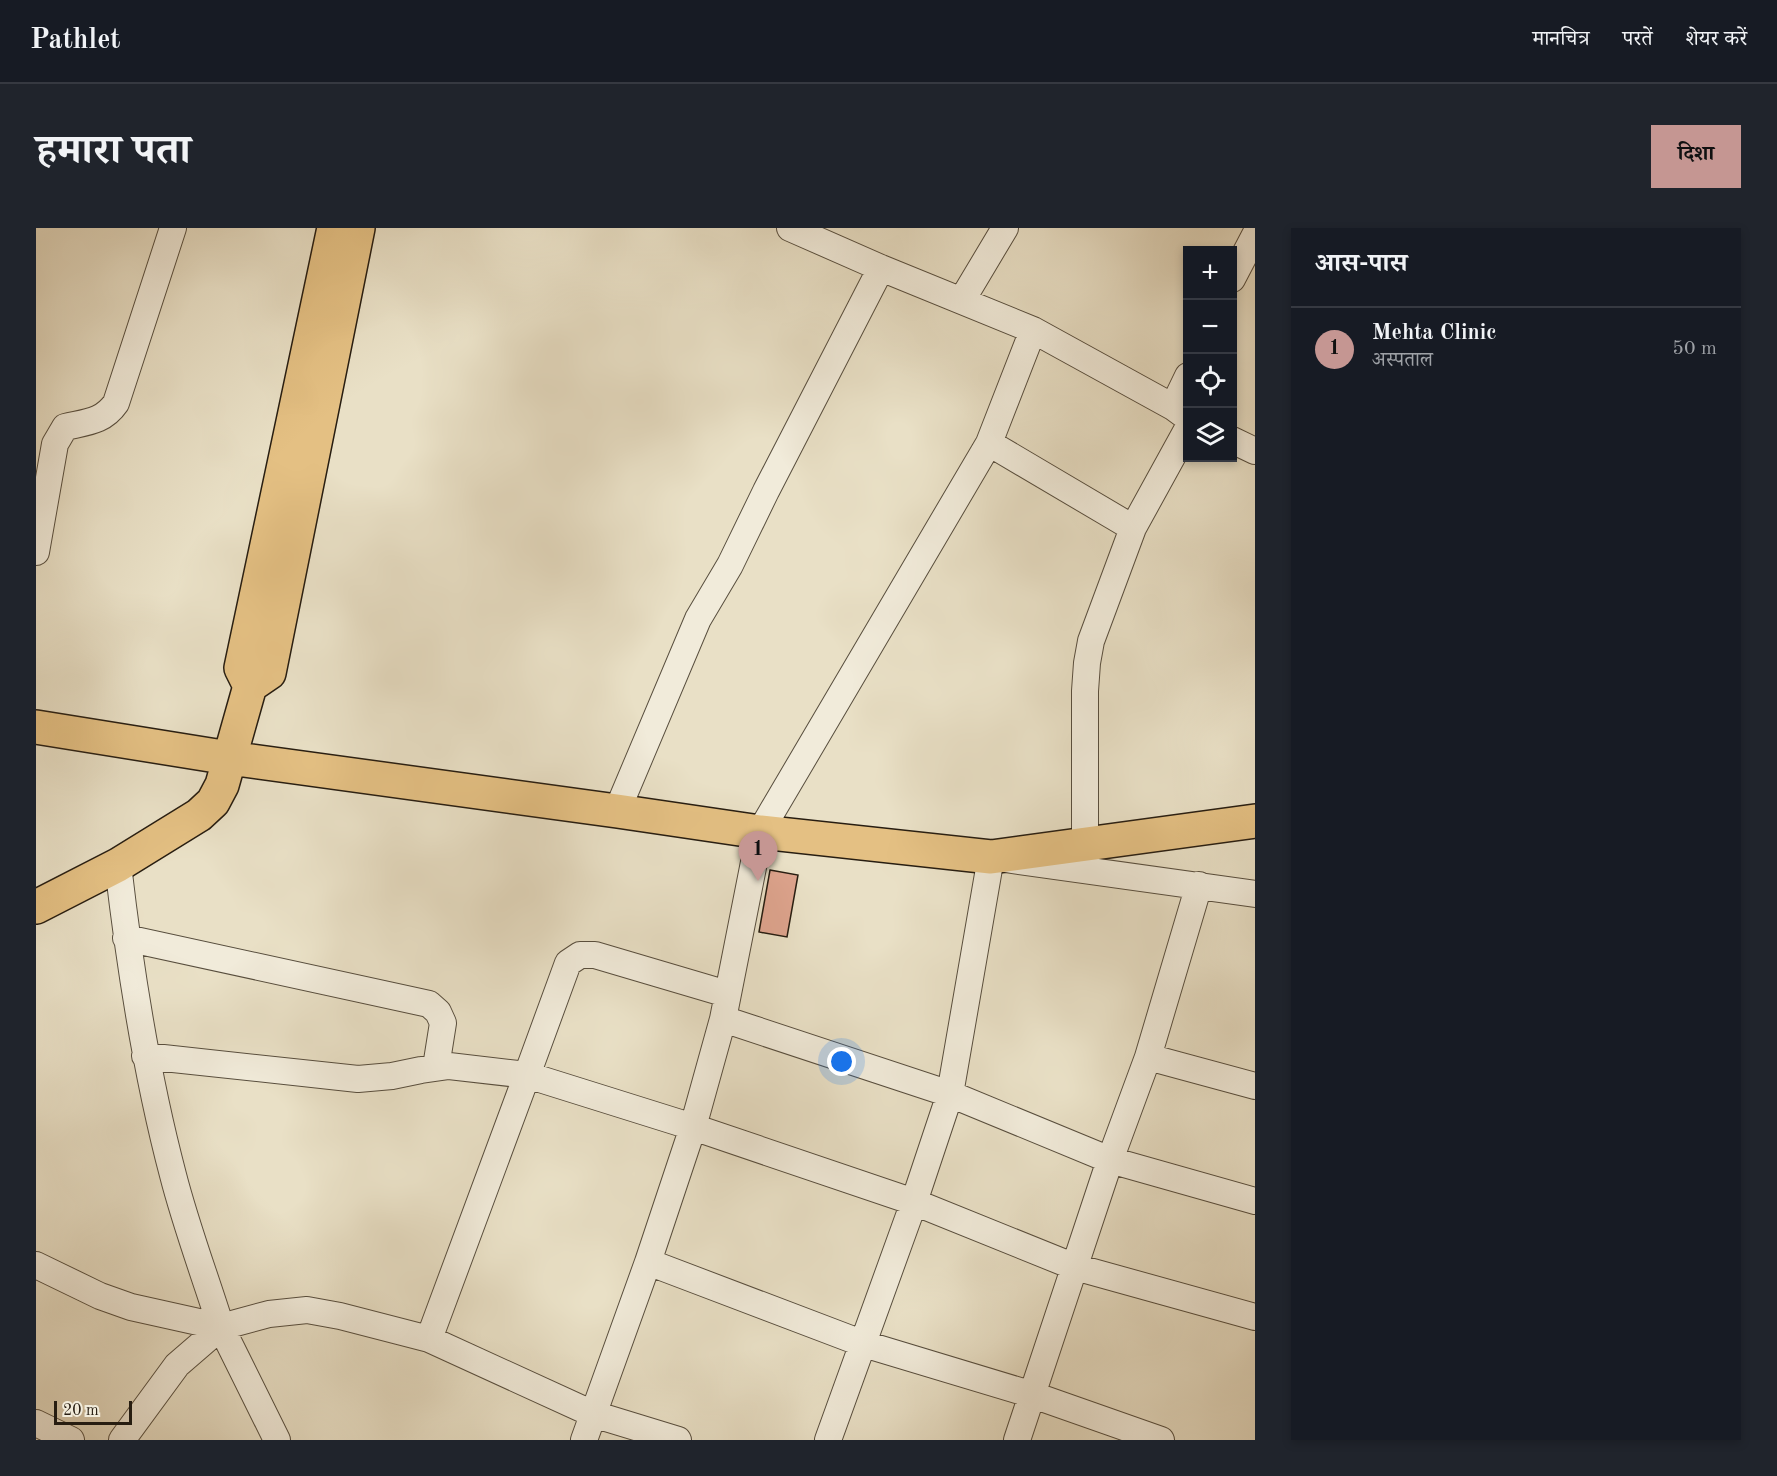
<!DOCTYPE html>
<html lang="hi">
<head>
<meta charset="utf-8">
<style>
	:root { --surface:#171b24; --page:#20242c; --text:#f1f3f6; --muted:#9ea1a6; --line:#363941; --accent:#c59692 }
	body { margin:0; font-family:"Old Standard TT","Noto Serif Devanagari",serif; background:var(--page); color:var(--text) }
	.controls { position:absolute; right:18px; top:18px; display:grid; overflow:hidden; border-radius:0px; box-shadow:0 3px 9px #0003 }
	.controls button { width:54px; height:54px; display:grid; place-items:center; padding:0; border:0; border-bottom:2px solid var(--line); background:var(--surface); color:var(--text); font:30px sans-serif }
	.scale { position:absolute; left:18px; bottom:15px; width:78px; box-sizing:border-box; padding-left:6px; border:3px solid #271d11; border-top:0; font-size:16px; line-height:21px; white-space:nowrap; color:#271d11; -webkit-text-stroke:4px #f1ebda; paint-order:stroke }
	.you { position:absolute; left:806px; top:834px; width:21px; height:21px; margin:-15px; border:4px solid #fff; border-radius:50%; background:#1a73e8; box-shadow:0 0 0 9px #1a73e833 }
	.badge { display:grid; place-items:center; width:39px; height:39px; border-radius:50%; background:var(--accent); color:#111; font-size:20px; font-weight:700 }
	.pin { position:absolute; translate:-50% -50px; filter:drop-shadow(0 2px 3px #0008) }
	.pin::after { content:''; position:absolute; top:32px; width:21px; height:18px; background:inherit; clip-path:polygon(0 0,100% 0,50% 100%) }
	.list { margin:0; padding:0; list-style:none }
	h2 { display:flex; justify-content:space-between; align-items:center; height:78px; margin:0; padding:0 24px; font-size:26px }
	h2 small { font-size:20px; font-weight:400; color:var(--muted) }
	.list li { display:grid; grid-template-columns:39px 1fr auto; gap:18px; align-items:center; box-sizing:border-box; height:84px; padding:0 24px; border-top:2px solid var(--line) }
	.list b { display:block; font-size:22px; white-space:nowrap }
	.list p { margin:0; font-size:20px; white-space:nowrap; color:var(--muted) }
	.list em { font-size:20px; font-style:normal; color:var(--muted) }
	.icon { flex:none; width:33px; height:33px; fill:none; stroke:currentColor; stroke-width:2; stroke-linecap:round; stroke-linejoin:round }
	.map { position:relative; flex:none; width:1219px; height:1212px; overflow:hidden; border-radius:0px }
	header { display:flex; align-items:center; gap:36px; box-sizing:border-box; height:84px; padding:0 30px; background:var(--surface); border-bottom:2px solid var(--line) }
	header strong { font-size:28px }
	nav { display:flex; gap:33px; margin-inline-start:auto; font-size:21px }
	.intro { display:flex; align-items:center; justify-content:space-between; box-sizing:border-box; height:144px; padding:0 36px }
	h1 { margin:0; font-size:42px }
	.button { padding:15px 27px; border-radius:0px; background:var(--accent); color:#111; font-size:21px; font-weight:700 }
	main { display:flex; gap:36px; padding:0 36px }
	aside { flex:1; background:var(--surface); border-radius:0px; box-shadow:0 3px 9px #0003 }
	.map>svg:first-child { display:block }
</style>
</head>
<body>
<header>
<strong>Pathlet</strong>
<nav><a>मानचित्र</a><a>परतें</a><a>शेयर करें</a></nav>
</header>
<div class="intro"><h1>हमारा पता</h1><a class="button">दिशा</a></div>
<main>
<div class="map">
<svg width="1219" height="1212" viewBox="0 0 1219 1212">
	<rect width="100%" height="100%" fill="#e9e0c6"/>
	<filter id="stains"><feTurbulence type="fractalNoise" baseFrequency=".00333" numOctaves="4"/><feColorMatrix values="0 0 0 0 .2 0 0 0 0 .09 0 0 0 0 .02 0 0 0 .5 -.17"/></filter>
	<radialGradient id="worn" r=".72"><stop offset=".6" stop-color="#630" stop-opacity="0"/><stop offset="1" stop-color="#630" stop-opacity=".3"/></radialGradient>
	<!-- building -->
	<path fill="#dea48e" stroke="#271d11" stroke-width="1.5" d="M734 642 762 647 751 709 723 704Z"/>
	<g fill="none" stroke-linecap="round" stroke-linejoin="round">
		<defs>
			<path id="minor" d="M754 0 845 40 997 102 1137 179 1152 190
				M1196 51 1219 7
				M926 72 969 0
				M997 102 953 215 724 604 687 791 657 899 612 1034 828 1116 997 1167 1125 1212
				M1137 179 1152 148
				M1196 212 1219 223
				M953 215 1097 300
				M0 324 19 216 29 199C50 194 67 194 80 175L137 0
				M581 583 662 391 694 337 730 263 845 40
				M1049 617V463L1051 435 1055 413 1097 300 1152 200
				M82 637C94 741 110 845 137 947 150 998 169 1048 185 1099L141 1137 86 1212
				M90 710 393 776 402 784 407 795 400 839
				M687 791 914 866 1074 932 1219 973
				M109 828 322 851 356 848 385 842 413 838 491 847 532 735 544 727H559L691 766
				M1112 829 1219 858
				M0 1037 64 1068 95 1079 185 1099 233 1086 271 1082 304 1088 393 1111 557 1186 642 1212
				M185 1099 241 1212
				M393 1111 491 847 657 899 878 974 914 866 955 629 1219 666
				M0 1195 35 1212
				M548 1212 612 1034
				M792 1212 878 974 1039 1039 1219 1089
				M981 1212 1074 932 1112 829 1163 657"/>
			<path id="major" d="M214 458 205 440 298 0
				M0 499 193 530 581 583 724 604 955 629 1219 593
				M0 679 82 637 163 587 177 574 186 557 214 458 233 445 322 0"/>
		</defs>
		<!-- minor casing -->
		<use href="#minor" stroke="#584e3e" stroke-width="28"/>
		<!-- major casing -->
		<use href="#major" stroke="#271d11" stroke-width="36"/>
		<!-- minor -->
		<use href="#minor" stroke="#f1ebda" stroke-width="26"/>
		<!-- major -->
		<use href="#major" stroke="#e4c083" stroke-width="33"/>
	</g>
	<rect width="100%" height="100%" filter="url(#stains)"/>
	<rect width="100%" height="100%" fill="url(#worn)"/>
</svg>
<div class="controls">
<button>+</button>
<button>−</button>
<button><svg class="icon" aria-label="locate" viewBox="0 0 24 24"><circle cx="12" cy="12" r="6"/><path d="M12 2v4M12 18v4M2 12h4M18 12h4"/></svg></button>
<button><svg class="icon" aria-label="layers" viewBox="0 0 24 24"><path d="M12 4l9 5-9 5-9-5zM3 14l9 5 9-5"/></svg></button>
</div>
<div class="scale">20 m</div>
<div class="you"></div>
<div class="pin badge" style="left:722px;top:653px">1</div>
</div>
<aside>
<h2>आस-पास<small></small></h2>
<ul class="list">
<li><span class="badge">1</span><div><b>Mehta Clinic</b><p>अस्पताल</p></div><em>50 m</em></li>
</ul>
</aside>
</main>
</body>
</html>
